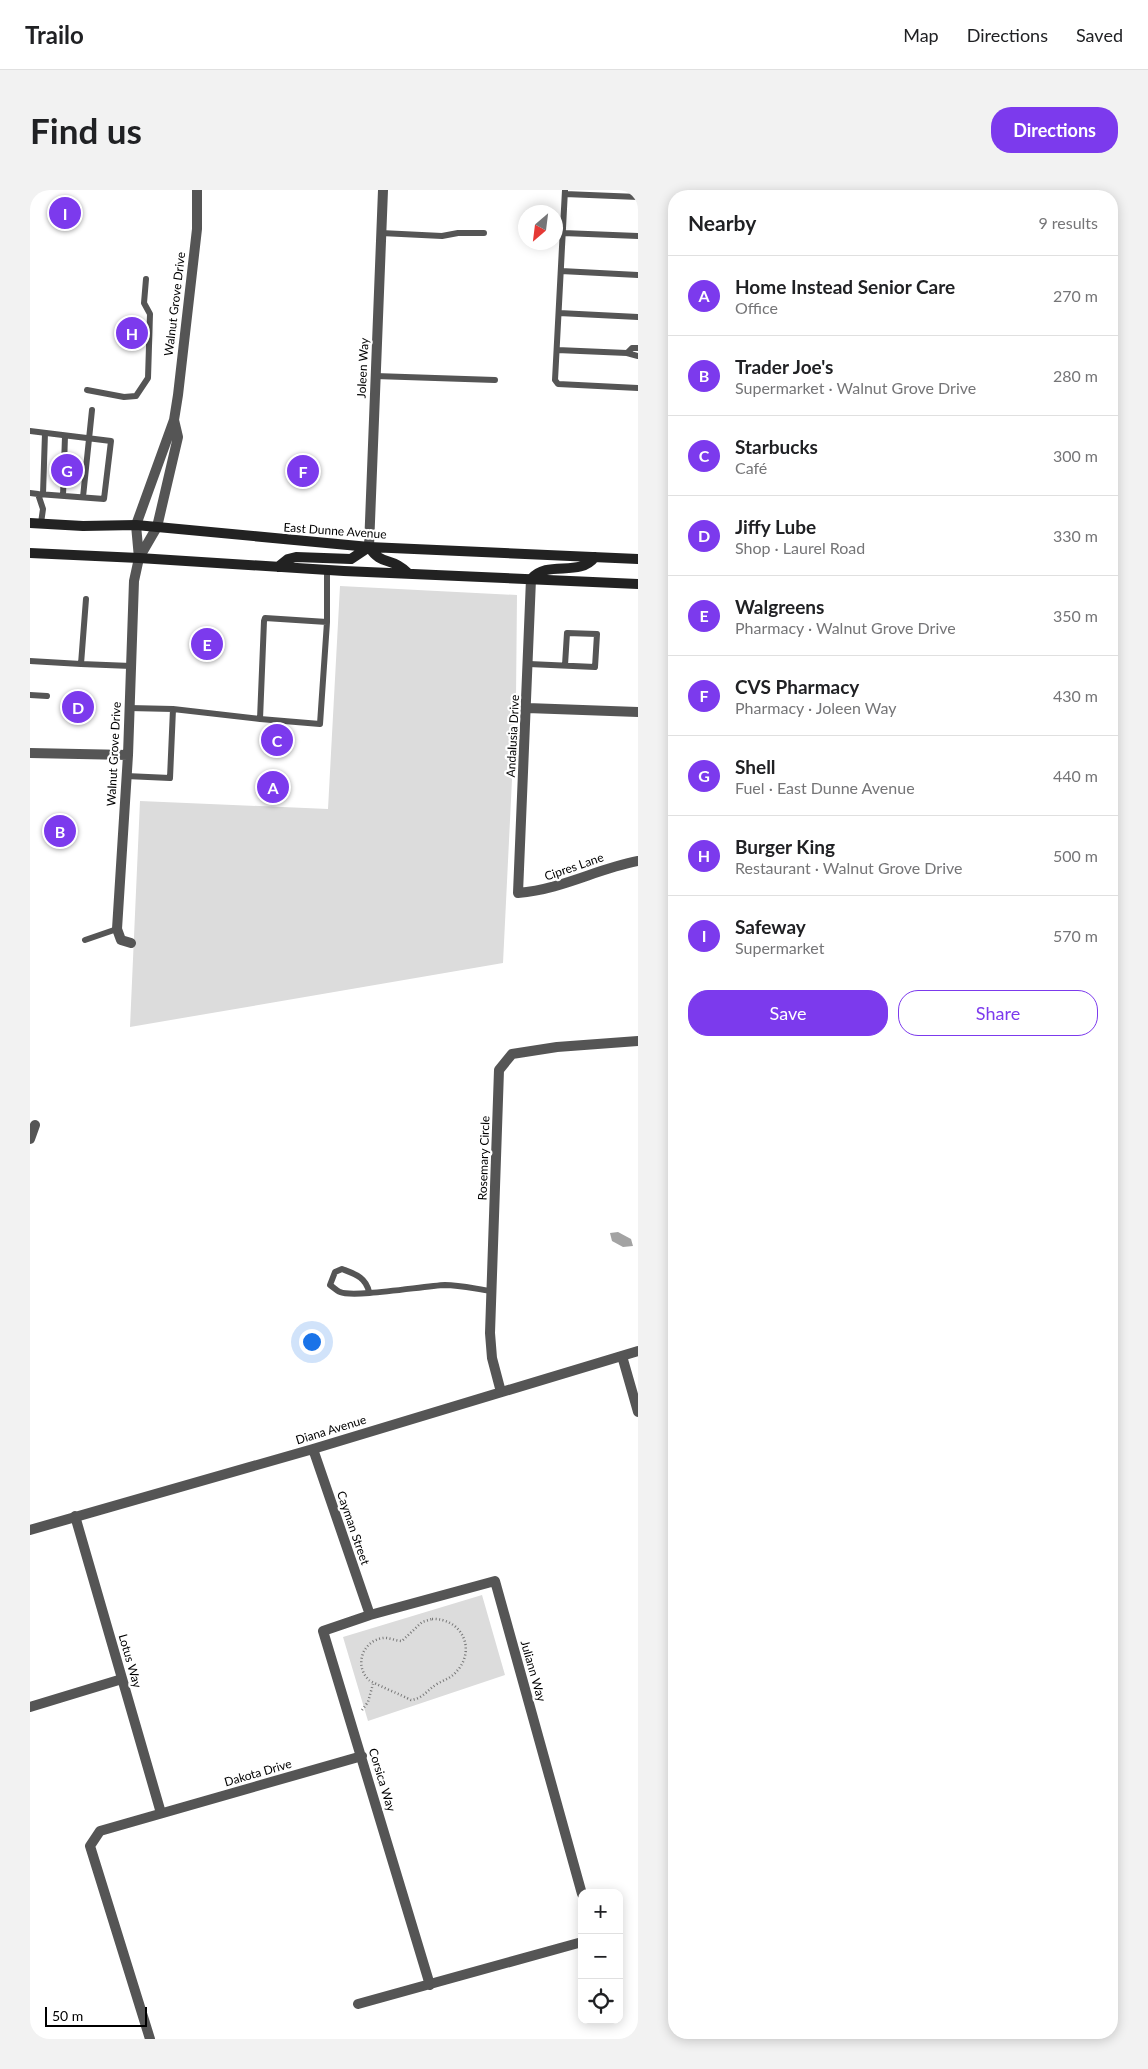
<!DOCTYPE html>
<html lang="en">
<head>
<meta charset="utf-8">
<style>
	:root { --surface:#fff; --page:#f2f2f2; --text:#202124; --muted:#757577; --line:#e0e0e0; --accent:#7c3aed }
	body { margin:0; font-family:Lato,sans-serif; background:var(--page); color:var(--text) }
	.controls { position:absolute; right:15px; bottom:15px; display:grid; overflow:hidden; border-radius:10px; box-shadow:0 2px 12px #0003 }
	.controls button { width:45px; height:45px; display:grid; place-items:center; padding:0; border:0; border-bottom:1px solid var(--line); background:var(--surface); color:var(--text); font:25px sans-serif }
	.compass { position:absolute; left:488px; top:15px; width:45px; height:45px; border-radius:50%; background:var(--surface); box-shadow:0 2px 12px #0003; rotate:208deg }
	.scale { position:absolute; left:15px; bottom:12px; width:102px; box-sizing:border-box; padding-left:5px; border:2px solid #000; border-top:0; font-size:14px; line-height:18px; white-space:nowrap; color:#000; -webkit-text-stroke:4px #fff; paint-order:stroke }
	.you { position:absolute; left:281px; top:1151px; width:18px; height:18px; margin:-12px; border:4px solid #fff; border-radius:50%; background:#1a73e8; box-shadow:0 0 0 8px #1a73e833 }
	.badge { display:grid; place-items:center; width:32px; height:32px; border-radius:50%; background:var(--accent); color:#fff; font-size:16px; font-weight:700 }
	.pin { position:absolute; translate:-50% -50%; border:2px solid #fff; box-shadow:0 1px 5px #0006 }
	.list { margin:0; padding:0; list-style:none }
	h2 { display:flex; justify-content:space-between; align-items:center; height:65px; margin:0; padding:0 20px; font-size:21px }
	h2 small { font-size:16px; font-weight:400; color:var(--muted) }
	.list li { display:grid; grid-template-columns:32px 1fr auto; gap:15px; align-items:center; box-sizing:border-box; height:80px; padding:0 20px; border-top:1px solid var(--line) }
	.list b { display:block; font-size:19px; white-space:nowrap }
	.list p { margin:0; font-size:16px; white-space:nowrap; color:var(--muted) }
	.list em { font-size:16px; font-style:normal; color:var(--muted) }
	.actions { display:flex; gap:10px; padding:15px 20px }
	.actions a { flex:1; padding:11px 0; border:1px solid var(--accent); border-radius:20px; text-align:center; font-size:18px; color:var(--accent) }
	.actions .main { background:var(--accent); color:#fff }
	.icon { flex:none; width:28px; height:28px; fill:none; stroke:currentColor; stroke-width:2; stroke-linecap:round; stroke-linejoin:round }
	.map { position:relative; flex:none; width:608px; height:1849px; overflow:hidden; border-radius:20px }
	header { display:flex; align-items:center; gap:30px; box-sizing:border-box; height:70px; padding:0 25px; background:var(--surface); border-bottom:1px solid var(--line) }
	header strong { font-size:24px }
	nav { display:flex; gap:28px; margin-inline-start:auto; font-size:18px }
	.intro { display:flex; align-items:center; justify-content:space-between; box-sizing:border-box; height:120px; padding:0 30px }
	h1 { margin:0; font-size:35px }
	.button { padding:12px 22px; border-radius:20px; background:var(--accent); color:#fff; font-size:18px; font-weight:700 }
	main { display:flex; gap:30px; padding:0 30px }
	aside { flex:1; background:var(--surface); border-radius:20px; box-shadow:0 2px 12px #0003 }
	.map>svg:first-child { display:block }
</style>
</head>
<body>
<header>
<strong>Trailo</strong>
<nav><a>Map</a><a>Directions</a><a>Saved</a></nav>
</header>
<div class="intro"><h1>Find us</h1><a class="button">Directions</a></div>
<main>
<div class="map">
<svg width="608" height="1849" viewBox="0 0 608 1849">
	<rect width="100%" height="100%" fill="#fff"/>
	<!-- green -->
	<path fill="#dcdcdc" d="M310 396 487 405 486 508 473 773 100 837 110 611 298 619Z
		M452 1405 475 1485 338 1531 313 1447Z"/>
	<!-- water -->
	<path fill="#a3a3a3" d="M588 1042 601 1049 603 1056 593 1057 582 1051 580 1043Z"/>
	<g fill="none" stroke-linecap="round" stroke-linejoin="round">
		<!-- path -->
		<path stroke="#777" stroke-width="2.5" stroke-dasharray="1 2.5" stroke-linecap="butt" d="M402 1429C432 1428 447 1460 426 1482 421 1488 414 1490 407 1494 397 1500 394 1508 381 1510 374 1506 342 1493 339 1490 324 1476 332 1451 353 1448 358 1447 366 1451 372 1451L392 1432Z
			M332 1520 338 1512 343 1494"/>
		<!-- service -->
		<path stroke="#555" stroke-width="6" d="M535 0 525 190 528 194 608 198
			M535 4 608 7
			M351 43 412 46 428 43H454
			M533 43 608 46
			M531 81 608 85
			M529 123 608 127
			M527 160 597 163 608 166
			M597 163 602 158H608
			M345 186 465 190
			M57 200 94 207 106 206 118 188 120 124 114 113 116 89
			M0 241 81 251 74 309 8 304 13 319 11 333
			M0 303 8 304
			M13 304 15 243
			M33 306 35 246
			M53 307 62 220
			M0 471 51 474 56 409
			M51 474 101 476
			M499 474 565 477 567 444 537 443 535 475
			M0 505 17 506
			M143 519 230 529 234 431 235 428 297 432V380
			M230 529 290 534 297 432
			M96 586 140 588 143 519 99 518
			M55 750 87 739
			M339 1102C336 1087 325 1084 312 1079L305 1082 300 1095C303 1097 307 1101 310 1102 324 1108 393 1096 415 1095 430 1095 446 1099 461 1101"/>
		<!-- minor -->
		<path stroke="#555" stroke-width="10" d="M339 357 353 0
			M109 368 106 335 144 230 148 205 167 39V0
			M501 389 488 703C533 699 566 679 608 671
			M497 518 608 522
			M0 563 98 565
			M101 753 91 750 87 739 98 565 104 391 109 368 127 337 148 247 144 230
			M0 949 5 935
			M592 1166 608 1222
			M471 1202 462 1168 460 1143 469 880 482 864 527 857 608 851
			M283 1259 340 1425
			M45 1326 131 1623
			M0 1340 283 1259 608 1161
			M0 1517 92 1489
			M400 1795 293 1441 340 1425 465 1391 552 1704
			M328 1814 552 1752
			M120 1849 60 1656 70 1641 332 1566"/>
		<!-- secondary -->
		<path stroke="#222" stroke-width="10" d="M0 333 53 336 106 335 339 357 608 369
			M0 363 109 368 314 381 608 394
			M248 377 258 369 266 367 321 369 339 357C352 377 362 366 379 384
			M501 389C518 369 549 388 565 367"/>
	</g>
	<g text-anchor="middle" stroke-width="4.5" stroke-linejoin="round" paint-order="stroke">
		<!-- street labels -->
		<g font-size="12" fill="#000" stroke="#fff">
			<text transform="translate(145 114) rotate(-83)" y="4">Walnut Grove Drive</text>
			<text transform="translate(333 178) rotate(-87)" y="4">Joleen Way</text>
			<text transform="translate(305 341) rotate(4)" y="4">East Dunne Avenue</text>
			<text transform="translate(483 546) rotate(-87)" y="4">Andalusia Drive</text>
			<text transform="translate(84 564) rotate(-87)" y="4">Walnut Grove Drive</text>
			<text transform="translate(544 677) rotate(-19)" y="4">Cipres Lane</text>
			<text transform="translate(454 968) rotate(-88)" y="4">Rosemary Circle</text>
			<text transform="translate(301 1240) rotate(-17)" y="4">Diana Avenue</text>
			<text transform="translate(323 1338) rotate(71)" y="4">Cayman Street</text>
			<text transform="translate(100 1471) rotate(74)" y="4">Lotus Way</text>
			<text transform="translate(503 1481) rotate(74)" y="4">Juliann Way</text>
			<text transform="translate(228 1583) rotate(-16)" y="4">Dakota Drive</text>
			<text transform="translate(352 1590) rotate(73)" y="4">Corsica Way</text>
		</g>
	</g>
</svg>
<div class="controls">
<button>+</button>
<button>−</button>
<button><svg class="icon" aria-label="locate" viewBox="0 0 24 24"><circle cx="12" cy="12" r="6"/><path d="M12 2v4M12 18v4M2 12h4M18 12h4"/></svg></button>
</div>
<svg class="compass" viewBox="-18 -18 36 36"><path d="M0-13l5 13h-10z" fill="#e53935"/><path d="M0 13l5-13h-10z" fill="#757577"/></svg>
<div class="scale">50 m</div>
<div class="you"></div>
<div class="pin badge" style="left:243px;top:597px">A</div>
<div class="pin badge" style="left:30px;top:641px">B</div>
<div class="pin badge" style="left:247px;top:550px">C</div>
<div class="pin badge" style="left:48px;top:517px">D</div>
<div class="pin badge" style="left:177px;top:454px">E</div>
<div class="pin badge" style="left:273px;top:281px">F</div>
<div class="pin badge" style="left:37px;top:280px">G</div>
<div class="pin badge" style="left:102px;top:143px">H</div>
<div class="pin badge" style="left:35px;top:23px">I</div>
</div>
<aside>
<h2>Nearby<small>9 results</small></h2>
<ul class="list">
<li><span class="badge">A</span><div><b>Home Instead Senior Care</b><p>Office</p></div><em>270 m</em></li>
<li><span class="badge">B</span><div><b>Trader Joe's</b><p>Supermarket · Walnut Grove Drive</p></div><em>280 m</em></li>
<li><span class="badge">C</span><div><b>Starbucks</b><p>Café</p></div><em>300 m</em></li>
<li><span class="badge">D</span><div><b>Jiffy Lube</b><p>Shop · Laurel Road</p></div><em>330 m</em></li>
<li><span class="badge">E</span><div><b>Walgreens</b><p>Pharmacy · Walnut Grove Drive</p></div><em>350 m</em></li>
<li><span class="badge">F</span><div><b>CVS Pharmacy</b><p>Pharmacy · Joleen Way</p></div><em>430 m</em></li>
<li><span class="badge">G</span><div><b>Shell</b><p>Fuel · East Dunne Avenue</p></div><em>440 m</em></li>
<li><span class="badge">H</span><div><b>Burger King</b><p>Restaurant · Walnut Grove Drive</p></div><em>500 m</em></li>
<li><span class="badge">I</span><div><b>Safeway</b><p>Supermarket</p></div><em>570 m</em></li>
</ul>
<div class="actions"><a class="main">Save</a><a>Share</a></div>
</aside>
</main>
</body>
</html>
